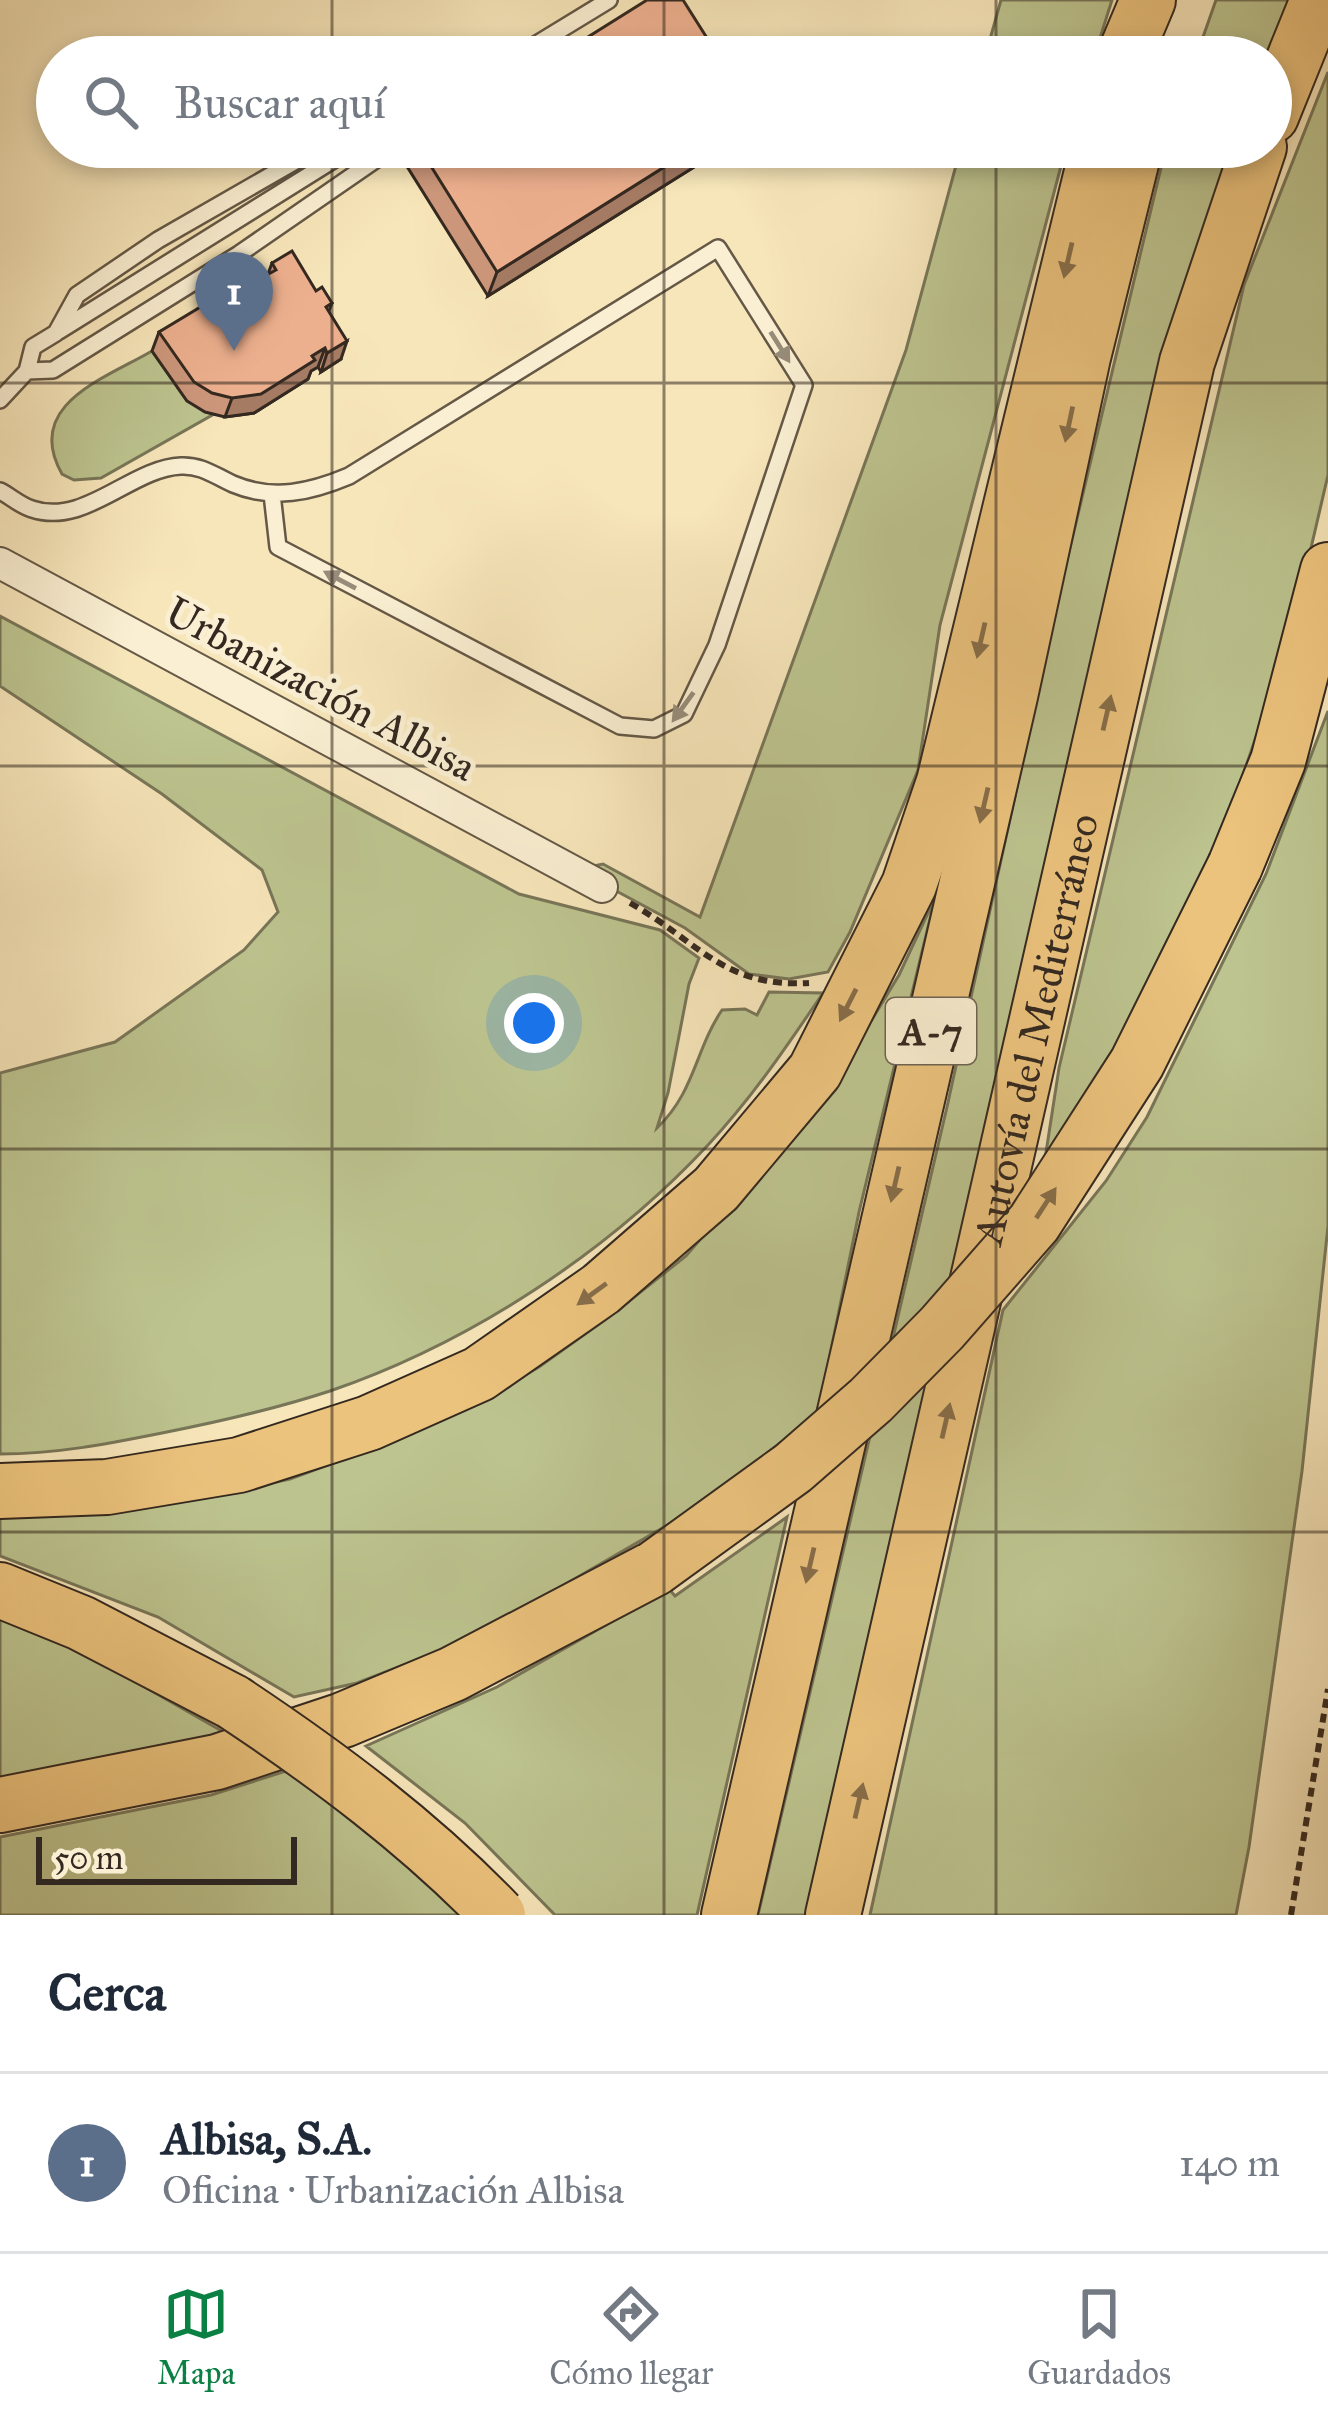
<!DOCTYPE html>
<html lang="es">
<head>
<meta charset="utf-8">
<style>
	:root { --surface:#fff; --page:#f6f6f7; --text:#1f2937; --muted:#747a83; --line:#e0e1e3; --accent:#0b8043 }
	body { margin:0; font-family:"IM FELL Great Primer",serif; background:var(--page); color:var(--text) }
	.scale { position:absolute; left:36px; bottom:30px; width:261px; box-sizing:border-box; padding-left:12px; border:6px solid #342920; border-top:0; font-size:33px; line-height:42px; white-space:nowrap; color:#342920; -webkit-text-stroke:9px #faefd2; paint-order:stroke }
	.you { position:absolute; left:534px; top:1023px; width:42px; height:42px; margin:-30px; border:9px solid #fff; border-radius:50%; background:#1a73e8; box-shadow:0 0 0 18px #1a73e833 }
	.badge { display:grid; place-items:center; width:78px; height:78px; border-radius:50%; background:var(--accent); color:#fff; font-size:39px; font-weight:700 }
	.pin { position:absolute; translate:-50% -99px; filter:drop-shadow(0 3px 6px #0008) }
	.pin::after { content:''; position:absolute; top:63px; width:42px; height:36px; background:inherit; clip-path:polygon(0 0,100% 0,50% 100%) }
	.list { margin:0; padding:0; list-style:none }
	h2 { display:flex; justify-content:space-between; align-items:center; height:156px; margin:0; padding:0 48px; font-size:51px }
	h2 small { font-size:39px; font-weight:400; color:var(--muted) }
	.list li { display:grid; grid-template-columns:78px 1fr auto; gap:36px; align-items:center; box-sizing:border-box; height:180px; padding:0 48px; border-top:3px solid var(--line) }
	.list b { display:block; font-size:45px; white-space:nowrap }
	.list p { margin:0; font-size:39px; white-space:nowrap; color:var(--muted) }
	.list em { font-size:39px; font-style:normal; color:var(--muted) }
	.icon { flex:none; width:66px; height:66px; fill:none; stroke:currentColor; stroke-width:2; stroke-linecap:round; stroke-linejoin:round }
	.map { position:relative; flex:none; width:1328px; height:1915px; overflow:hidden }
	.search { position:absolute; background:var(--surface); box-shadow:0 6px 18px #0003; left:36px; right:36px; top:36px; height:132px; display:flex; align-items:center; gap:30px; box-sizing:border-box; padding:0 42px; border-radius:66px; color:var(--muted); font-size:45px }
	.sheet { height:336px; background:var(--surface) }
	nav { display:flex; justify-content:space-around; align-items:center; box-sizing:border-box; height:168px; border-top:3px solid var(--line); background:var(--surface); font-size:33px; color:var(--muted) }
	nav a { display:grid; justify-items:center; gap:6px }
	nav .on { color:var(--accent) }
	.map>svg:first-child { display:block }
</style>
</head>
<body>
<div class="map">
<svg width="1328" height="1915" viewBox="0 0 1328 1915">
	<rect width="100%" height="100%" fill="#f7e6ba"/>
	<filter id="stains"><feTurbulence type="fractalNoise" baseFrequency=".00167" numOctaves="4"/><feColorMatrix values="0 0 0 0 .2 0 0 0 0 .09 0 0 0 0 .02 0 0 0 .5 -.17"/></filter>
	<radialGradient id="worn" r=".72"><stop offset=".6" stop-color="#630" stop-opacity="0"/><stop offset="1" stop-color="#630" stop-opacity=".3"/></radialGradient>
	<!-- green -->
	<path fill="#bdc48f" stroke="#787658" stroke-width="3" d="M1001 0H1112L1094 57H985Z
		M1216 0H1296L1270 57H1196Z
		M1328 72V475L1290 638 1215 856 1142 1004 1045 1159 1059 1068 1244 285Z
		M961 147H1066L940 625 918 770 850 932 828 972 789 979 749 974 685 928 594 879 588 867 603 864 700 917 906 350Z
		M1166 147H1236L811 1915H758L947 1107 1063 577Z
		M152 351 187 401 214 414 101 478 74 480 62 474C23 405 104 379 152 351Z
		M0 616 519 894 660 930 699 958 689 984 668 1093 657 1128C695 1092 695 1050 722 1010L745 1009 757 1015 769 992 823 993C787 1046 752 1098 708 1145 607 1253 470 1343 330 1391 275 1409 218 1422 162 1433 107 1444 56 1454 0 1454V1073L115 1042 244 950 278 912 262 870 162 794 0 686Z
		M1328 711V1226L1302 1471 1249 1847 1236 1915H870L1003 1310 1106 1181 1147 1117 1266 874Z
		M935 898 859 1212 818 1414 690 1512 471 1639 357 1683 294 1697 158 1617 0 1556V1518L81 1513 221 1494 290 1479 398 1439 478 1402 539 1367 609 1317 686 1256 728 1207 839 1074 899 975Z
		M787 1517 697 1915H555L465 1823 366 1746 497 1687 669 1589 675 1596Z
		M0 1618 73 1646 227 1734 0 1781Z
		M289 1770 359 1822 463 1915H0V1837L211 1795Z"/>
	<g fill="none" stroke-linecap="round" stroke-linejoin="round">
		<defs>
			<path id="service" d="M494 57 505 50 532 47 609 0
				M59 331 354 147
				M27 371 53 370 239 254 394 147
				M0 400 27 371 33 347 56 333 77 295 158 240 320 147
				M0 491C10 496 21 506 32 509 85 527 131 468 181 466 202 465 215 476 233 484 273 501 311 492 349 476L718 248 804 385 717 645 684 714 654 729 620 726 278 547 272 494"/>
			<path id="minor" d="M0 563 602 887"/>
			<g id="motorway">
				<path d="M1124 57 1148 0"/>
				<path d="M1271 116 1318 0"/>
				<path d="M1235 866 1278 761 1328 570"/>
				<path d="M0 1491 107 1487 239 1465 369 1423 479 1374 601 1289 716 1189 815 1071 909 885 944 782 1098 147"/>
				<path d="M0 1590 81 1623 233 1702"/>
				<path d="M0 1805 217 1762 343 1720 453 1674 655 1568"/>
				<path d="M729 1915 1010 696 1083 357 1133 155"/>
				<path id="s1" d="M833 1915 1187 362 1259 147"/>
			</g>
		</defs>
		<!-- service casing -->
		<use href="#service" stroke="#655846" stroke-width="20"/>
		<!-- minor casing -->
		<use href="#minor" stroke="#655846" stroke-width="34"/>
		<!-- motorway casing -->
		<use href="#motorway" stroke="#342920" stroke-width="58"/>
		<!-- path -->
		<path stroke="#342920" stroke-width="6" stroke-dasharray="9 6" stroke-linecap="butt" d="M630 903C698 941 723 988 809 983
			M1291 1915 1328 1689"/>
		<!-- service -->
		<use href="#service" stroke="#faefd2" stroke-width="15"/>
		<!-- minor -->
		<use href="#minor" stroke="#faefd2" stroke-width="30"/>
		<!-- motorway -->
		<use href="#motorway" stroke="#ecc37d" stroke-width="54"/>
		<defs>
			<path id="motorway-bridge" d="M655 1568 793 1468 871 1400 942 1328 1034 1223 1137 1063 1235 866
				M233 1702C328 1765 419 1833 498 1915"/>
		</defs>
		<!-- motorway-bridge casing -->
		<use href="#motorway-bridge" stroke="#342920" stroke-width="58" stroke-linecap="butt"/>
		<!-- motorway-bridge -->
		<use href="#motorway-bridge" stroke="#ecc37d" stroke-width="54"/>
	</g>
	<!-- wall -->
	<path fill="#cc977b" stroke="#342920" stroke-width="3" d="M416 147H726L488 296 408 168Z
		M272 263 332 303 329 311 341 359 321 372 318 367 311 371 308 379 254 413 225 417 205 412 187 401 152 351 159 332 263 277 268 274Z"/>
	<!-- shaded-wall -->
	<path fill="#a67b64" stroke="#342920" stroke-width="3" d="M696 147H726L488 296 497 272Z
		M347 341 341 359 321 372 327 353Z
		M325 348 318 367 311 371 308 379 254 413 225 417 232 398Z"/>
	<!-- building -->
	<path fill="#edb08f" stroke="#342920" stroke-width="3" d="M647 0H683L719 57H556Z
		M419 147H696L497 272Z
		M292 251 316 291 322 287 332 303 326 307 347 341 327 353 325 348 312 356 315 360 261 394 232 398 212 393 194 382 159 332 260 271 263 277 276 270 272 263Z"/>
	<!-- one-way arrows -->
	<defs><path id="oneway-solid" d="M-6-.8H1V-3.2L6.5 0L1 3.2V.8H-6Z" transform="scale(3)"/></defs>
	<g fill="#876e4a">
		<use href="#oneway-solid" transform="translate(1068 260) rotate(103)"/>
		<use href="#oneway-solid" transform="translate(1069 424) rotate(102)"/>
		<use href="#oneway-solid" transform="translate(981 640) rotate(103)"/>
		<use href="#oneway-solid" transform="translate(1107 713) rotate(-77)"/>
		<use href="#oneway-solid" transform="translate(984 805) rotate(103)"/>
		<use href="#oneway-solid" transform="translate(848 1005) rotate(117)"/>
		<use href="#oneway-solid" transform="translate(895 1184) rotate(103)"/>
		<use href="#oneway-solid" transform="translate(1046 1203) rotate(-57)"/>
		<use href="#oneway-solid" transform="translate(592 1294) rotate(144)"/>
		<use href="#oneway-solid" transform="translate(946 1421) rotate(-77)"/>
		<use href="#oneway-solid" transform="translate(810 1565) rotate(103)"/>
		<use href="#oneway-solid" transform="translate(859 1801) rotate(-77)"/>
	</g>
	<g fill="#978c79">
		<use href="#oneway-solid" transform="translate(780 347) rotate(58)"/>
		<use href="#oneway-solid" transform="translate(340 580) rotate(-152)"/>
		<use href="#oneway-solid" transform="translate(683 707) rotate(126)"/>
	</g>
	<!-- grid -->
	<path fill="none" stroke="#342920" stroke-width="3" stroke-opacity="0.55" d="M332 0V57M664 0V57M996 0V57M332 147V1915M664 147V1915M996 147V1915M0 383H1328M0 766H1328M0 1149H1328M0 1532H1328"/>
	<g text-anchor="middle" stroke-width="10" stroke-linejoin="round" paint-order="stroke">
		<!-- shield labels -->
		<rect fill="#faefd2" stroke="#6f6455" stroke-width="3" x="886" y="998" width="90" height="66" rx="9"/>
		<g font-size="39" font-weight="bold" fill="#342920">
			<text x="931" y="1045">A-7</text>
		</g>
		<!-- street labels -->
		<g font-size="42" fill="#342920" stroke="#faefd2">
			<text transform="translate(321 688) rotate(28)" y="15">Urbanización Albisa</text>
			<text dy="15" stroke="none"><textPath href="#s1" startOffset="909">Autovía del Mediterráneo</textPath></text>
		</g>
	</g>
	<rect width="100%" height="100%" filter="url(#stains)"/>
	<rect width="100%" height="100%" fill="url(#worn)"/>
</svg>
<div class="scale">50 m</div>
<div class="you"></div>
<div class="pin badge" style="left:234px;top:351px;background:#5c6f8a">1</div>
<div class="search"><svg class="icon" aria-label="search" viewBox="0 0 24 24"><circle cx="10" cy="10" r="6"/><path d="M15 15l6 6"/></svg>Buscar aquí</div>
</div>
<section class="sheet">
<h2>Cerca<small></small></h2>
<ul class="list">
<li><span class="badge" style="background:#5c6f8a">1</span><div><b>Albisa, S.A.</b><p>Oficina · Urbanización Albisa</p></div><em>140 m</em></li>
</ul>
</section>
<nav>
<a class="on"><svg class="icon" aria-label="map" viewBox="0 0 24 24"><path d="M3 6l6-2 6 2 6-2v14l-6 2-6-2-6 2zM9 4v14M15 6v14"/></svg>Mapa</a>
<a><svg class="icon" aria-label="directions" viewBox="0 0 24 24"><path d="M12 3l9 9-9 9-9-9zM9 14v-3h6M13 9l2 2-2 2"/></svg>Cómo llegar</a>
<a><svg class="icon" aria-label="saved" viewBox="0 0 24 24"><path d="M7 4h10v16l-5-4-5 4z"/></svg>Guardados</a>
</nav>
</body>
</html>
